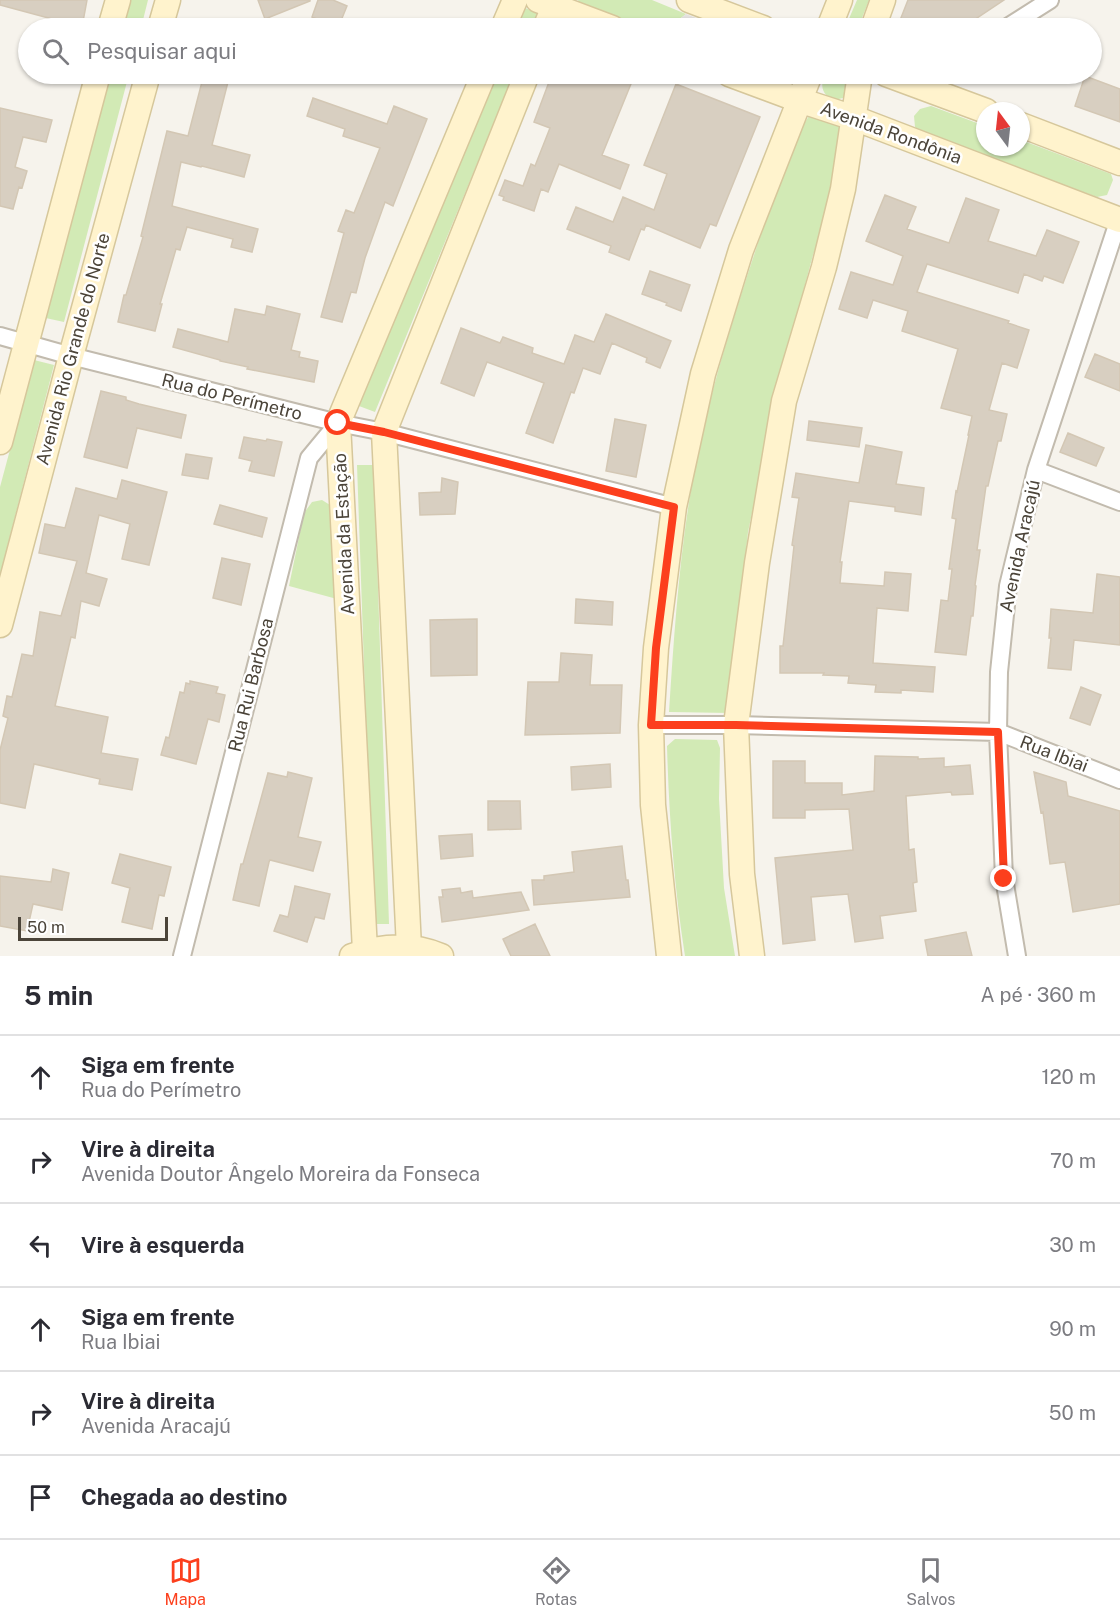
<!DOCTYPE html>
<html lang="pt">
<head>
<meta charset="utf-8">
<style>
	:root { --surface:#fff; --page:#f7f7f7; --text:#2b2b33; --muted:#7c7c81; --line:#e1e1e2; --accent:#fc3f1d }
	body { margin:0; font-family:"Public Sans",sans-serif; background:var(--page); color:var(--text) }
	.compass { position:absolute; left:976px; top:102px; width:54px; height:54px; border-radius:50%; background:var(--surface); box-shadow:0 2px 4px #0004; rotate:345deg }
	.scale { position:absolute; left:18px; bottom:15px; width:150px; box-sizing:border-box; padding-left:6px; border:3px solid #4b4439; border-top:0; font-size:16px; line-height:21px; white-space:nowrap; color:#4b4439; -webkit-text-stroke:4px #fff; paint-order:stroke }
	.stop { position:absolute; width:18px; height:18px; margin:-14px; border:4px solid #fc3f1d; border-radius:50%; background:#fff }
	.stop.end { background:#fc3f1d; border-color:#fff; box-shadow:0 2px 6px #0008 }
	.list { margin:0; padding:0; list-style:none }
	h2 { display:flex; justify-content:space-between; align-items:center; height:78px; margin:0; padding:0 24px; font-size:26px }
	h2 small { font-size:20px; font-weight:400; color:var(--muted) }
	.list li { display:grid; grid-template-columns:39px 1fr auto; gap:18px; align-items:center; box-sizing:border-box; height:84px; padding:0 24px; border-top:2px solid var(--line) }
	.list b { display:block; font-size:22px; white-space:nowrap }
	.list p { margin:0; font-size:20px; white-space:nowrap; color:var(--muted) }
	.list em { font-size:20px; font-style:normal; color:var(--muted) }
	.icon { flex:none; width:33px; height:33px; fill:none; stroke:currentColor; stroke-width:2; stroke-linecap:round; stroke-linejoin:round }
	.map { position:relative; flex:none; width:1120px; height:956px; overflow:hidden }
	.search { position:absolute; background:var(--surface); box-shadow:0 2px 4px #0004; left:18px; right:18px; top:18px; height:66px; display:flex; align-items:center; gap:15px; box-sizing:border-box; padding:0 21px; border-radius:33px; color:var(--muted); font-size:22px }
	.sheet { height:582px; background:var(--surface) }
	nav { display:flex; justify-content:space-around; align-items:center; box-sizing:border-box; height:84px; border-top:2px solid var(--line); background:var(--surface); font-size:16px; color:var(--muted) }
	nav a { display:grid; justify-items:center; gap:3px }
	nav .on { color:var(--accent) }
	.map>svg:first-child { display:block }
</style>
</head>
<body>
<div class="map">
<svg width="1120" height="956" viewBox="0 0 1120 956">
	<rect width="100%" height="100%" fill="#f6f3ec"/>
	<!-- green -->
	<path fill="#d2eab5" d="M128 0H148L141 28H120Z
		M578 0H652L686 14 668 28H639L579 3Z
		M857 0H869L858 28H845Z
		M523 7 539 14 533 28H514Z
		M108 74H129L64 322 41 317Z
		M496 74H514L375 412 359 406Z
		M758 74H794L787 82H781Z
		M826 74H849L847 96C830 106 815 90 826 74Z
		M931 106 985 126V147H1021V140L1111 174 1113 180 1107 195 1097 197 921 133 915 127 914 116 920 109Z
		M809 116 845 125 829 212 813 255 782 370 748 532 738 625 731 713 669 712C675 620 681 528 701 438 716 373 736 309 757 246 765 222 774 197 783 173 790 153 797 134 809 116Z
		M34 360 54 365 0 575V487Z
		M357 465H374L389 924H373Z
		M322 500 330 505 337 599 289 586 304 513 312 502Z
		M675 739 717 740 720 748 719 799 724 888 735 956H685C674 885 669 817 667 746Z"/>
	<!-- parking -->
	<path fill="#e5e3e0" d="M686 14 721 28H668Z"/>
	<!-- building -->
	<path fill="#d8cfc1" stroke="#d3c7b4" stroke-width="1.5" d="M0 0H87L82 27 0 5Z
		M258 0H310V1L265 19Z
		M318 0H333L347 6 338 28 312 17Z
		M908 0H1004L962 28H897Z
		M204 74H230L212 145 250 155 244 177 202 166 201 167 181 162 172 206 258 229 252 252 231 247 233 239 187 227 180 250 176 249 160 304H162L155 331 118 322 124 295H126L143 237 141 236 167 131 188 136Z
		M552 74H635L602 155 629 165 620 189 559 164 548 192 541 189 534 211 503 200 504 197 499 195 505 180 523 186 531 164 535 166 550 128 534 122Z
		M1085 76 1120 89V122L1075 106Z
		M676 84 760 117 716 226 710 224 700 248 646 225 644 230 641 229 629 260 609 252 611 246 567 229 576 207 613 222 623 197 654 210 667 174 644 165Z
		M313 98 387 124 394 106 427 119 393 206 385 202 365 258 356 293 351 292 342 322 321 317 344 233 338 231 346 210 354 213 380 148 343 136 345 129 307 116Z
		M0 108 52 120 46 142 23 137 15 167 27 171 22 188 19 187 13 209 0 206Z
		M885 195 916 207 907 229 949 243 966 198 999 210 988 241 1036 256 1047 230 1079 242 1063 283 1044 276 1042 281 1024 274 1018 293 927 264 917 292 1009 321 1008 323 1029 330 1017 368 1002 363 989 410 1007 414 1001 441H998L988 486H986L977 550H980L975 585 976 586 973 616H971L966 655 935 652 941 600 948 601 952 569H949L956 519 952 518 956 491 957 492 969 435H968L972 416 941 408 958 349 902 331 908 311 873 300 867 318 839 309 851 272 893 285 903 256 866 241Z
		M650 271 690 285 681 311 666 305 667 303 642 294Z
		M267 306 300 314 291 350 300 352 299 357 318 361 314 382 247 369 248 367 220 361V360L173 347 178 329 228 342 235 309 265 315Z
		M606 314 671 341 660 368 646 362 647 358 612 343 600 374 583 368 574 393 571 392 553 443 526 433 544 383 487 362 474 396 441 383 461 328 500 343 503 337 533 348 532 353 564 364 575 335 594 342Z
		M1095 354 1120 364V391L1085 377Z
		M101 391 126 397V400L139 404 186 415 181 438 137 428 127 468 84 457Z
		M615 419 646 425 636 477 606 471Z
		M809 421 862 428 859 447 807 440Z
		M1068 433 1104 448 1096 466 1060 452Z
		M244 437 266 441 267 439 282 442 274 476 249 471 252 461 239 458Z
		M866 445 902 452 896 484 924 488 921 515 895 511V507L849 501 840 562H842L840 583 884 586 885 572 911 574 908 611 877 608 873 663 935 667 933 692 901 690V693L875 692 876 685 848 683 849 676 823 675 824 673H780V646H783L794 546 792 545 799 498 792 497 796 473 859 483Z
		M186 454 212 458 208 479 182 475Z
		M442 478 458 482 455 514 420 515 419 493 441 492Z
		M122 480 167 492 149 565 122 559 130 524 99 515 86 573 107 579 99 606 81 601 75 638 71 637 55 706 108 717 101 753 138 759 132 790 99 784 100 779 34 764 25 808 0 803V750L8 718 3 716 7 696 12 697 22 654 33 656 40 612 61 616 77 561 39 553 45 524 65 528 76 488 117 499Z
		M220 505 267 518 262 537 214 524Z
		M222 558 250 564 241 605 213 598Z
		M1097 574 1120 577V645L1074 640 1071 670 1048 668 1051 638H1049L1051 609 1093 613Z
		M576 599 613 602 612 625 575 623Z
		M477 619V675L431 676 430 620Z
		M561 653 592 655 590 685H622L620 733 525 735 528 682H559Z
		M190 681 218 687 216 693 225 695 219 722 208 719 196 764 161 755 166 737 169 738 180 692 184 693 186 683 190 684Z
		M1081 687 1101 695 1090 725 1070 718Z
		M875 756 918 757V759L944 758V767L970 765 973 794 952 795 951 792 906 796 909 850 914 849 917 882 913 883 916 911 880 916 883 938 855 942 848 894 811 897 815 940 783 944 775 858 853 850 849 809 805 810V818H773V761H805V783H842V795L874 791Z
		M610 764 611 787 572 790 571 767Z
		M288 772 312 778 298 837 321 842 313 871 270 860 269 862 259 906 233 900 241 864H243L268 773 287 777Z
		M1034 772 1066 782 1068 796 1120 811V904L1073 912 1065 862 1050 864 1043 812 1041 813Z
		M488 801H520L521 829 488 830Z
		M472 834 473 856 441 859 439 836Z
		M622 846 626 880H628L630 897 534 905 532 880H544V876L574 872 572 852Z
		M120 854 171 867 164 896 159 895 152 929 122 922 130 888 112 883Z
		M53 869 69 873 62 910 33 904 27 931 0 926V876L51 882Z
		M295 886 330 894 324 919 315 917 307 942 274 931 280 915 288 917Z
		M460 888 461 893 472 891 473 898 521 892 529 910 442 922 439 897H443L442 890Z
		M535 924 550 956H511L503 939Z
		M966 932 972 956H928L925 940Z"/>
	<g fill="none" stroke-linecap="round" stroke-linejoin="round">
		<defs>
			<path id="street" d="M1006 28 1050 0
				M920 86 938 74
				M0 336 71 356 338 423 384 432 674 507
				M1036 470 1120 502
				M651 725H736L998 732 1120 780
				M182 956 309 458 338 423
				M1017 956 1004 878 998 732 999 672 1008 586 1036 470 1120 216"/>
			<path id="secondary" d="M538 0 612 28
				M689 0 763 28
				M110 28 118 0
				M160 28 168 0
				M503 28 515 0
				M545 28 557 0
				M829 28 840 0
				M873 28 883 0
				M729 74 799 100 854 118 1120 220
				M886 74 986 111
				M1021 125 1120 163
				M0 442 98 74
				M0 625 71 356 148 74
				M409 948 384 432 527 74
				M365 951 338 423 484 74
				M352 956C381 946 412 944 441 956
				M669 956 653 805 651 725 656 648 674 507 703 374 741 250 810 74
				M752 956 742 874 736 725 757 563 784 401 824 267 843 189 860 74"/>
		</defs>
		<!-- street casing -->
		<use href="#street" stroke="#c2bbae" stroke-width="20"/>
		<!-- secondary casing -->
		<use href="#secondary" stroke="#d6c79b" stroke-width="27"/>
		<!-- street -->
		<use href="#street" stroke="#fff" stroke-width="16"/>
		<!-- secondary -->
		<use href="#secondary" stroke="#fff3cd" stroke-width="24"/>
	</g>
	<g fill="none" stroke-linecap="round" stroke-linejoin="round">
		<!-- route -->
		<path stroke="#fc3f1d" stroke-width="8" d="M338 423 384 432 674 507 656 648 651 725H736L998 732 1004 879"/>
	</g>
	<g text-anchor="middle" stroke-width="5" stroke-linejoin="round" paint-order="stroke">
		<!-- street labels -->
		<g font-size="18" fill="#4b4439" stroke="#fff">
			<text transform="translate(891 133) rotate(20)" y="6">Avenida Rondônia</text>
			<text transform="translate(73 349) rotate(-75)" y="6">Avenida Rio Grande do Norte</text>
			<text transform="translate(232 397) rotate(14)" y="6">Rua do Perímetro</text>
			<text transform="translate(344 534) rotate(-93)" y="6">Avenida da Estação</text>
			<text transform="translate(1020 546) rotate(-78)" y="6">Avenida Aracajú</text>
			<text transform="translate(251 685) rotate(-76)" y="6">Rua Rui Barbosa</text>
			<text transform="translate(1054 754) rotate(21)" y="6">Rua Ibiai</text>
		</g>
	</g>
</svg>
<svg class="compass" viewBox="-18 -18 36 36"><path d="M0-13l5 13h-10z" fill="#e53935"/><path d="M0 13l5-13h-10z" fill="#7c7c81"/></svg>
<div class="scale">50 m</div>
<div class="stop" style="left:338px;top:423px"></div>
<div class="stop end" style="left:1004px;top:879px"></div>
<div class="search"><svg class="icon" aria-label="search" viewBox="0 0 24 24"><circle cx="10" cy="10" r="6"/><path d="M15 15l6 6"/></svg>Pesquisar aqui</div>
</div>
<section class="sheet">
<h2>5 min<small>A pé · 360 m</small></h2>
<ul class="list">
<li><svg class="icon" aria-label="ahead" viewBox="0 0 24 24"><path d="M12 20V5M6 11l6-6 6 6"/></svg><div><b>Siga em frente</b><p>Rua do Perímetro</p></div><em>120 m</em></li>
<li><svg class="icon" aria-label="right" viewBox="0 0 24 24"><path d="M7 20v-9h11M14 6l5 5-5 5"/></svg><div><b>Vire à direita</b><p>Avenida Doutor Ângelo Moreira da Fonseca</p></div><em>70 m</em></li>
<li><svg class="icon" aria-label="left" viewBox="0 0 24 24"><path d="M17 20v-9H6M10 6l-5 5 5 5"/></svg><div><b>Vire à esquerda</b></div><em>30 m</em></li>
<li><svg class="icon" aria-label="ahead" viewBox="0 0 24 24"><path d="M12 20V5M6 11l6-6 6 6"/></svg><div><b>Siga em frente</b><p>Rua Ibiai</p></div><em>90 m</em></li>
<li><svg class="icon" aria-label="right" viewBox="0 0 24 24"><path d="M7 20v-9h11M14 6l5 5-5 5"/></svg><div><b>Vire à direita</b><p>Avenida Aracajú</p></div><em>50 m</em></li>
<li><svg class="icon" aria-label="arrive" viewBox="0 0 24 24"><path d="M6 21V4h12l-3 4 3 4H6"/></svg><div><b>Chegada ao destino</b></div></li>
</ul>
</section>
<nav>
<a class="on"><svg class="icon" aria-label="map" viewBox="0 0 24 24"><path d="M3 6l6-2 6 2 6-2v14l-6 2-6-2-6 2zM9 4v14M15 6v14"/></svg>Mapa</a>
<a><svg class="icon" aria-label="directions" viewBox="0 0 24 24"><path d="M12 3l9 9-9 9-9-9zM9 14v-3h6M13 9l2 2-2 2"/></svg>Rotas</a>
<a><svg class="icon" aria-label="saved" viewBox="0 0 24 24"><path d="M7 4h10v16l-5-4-5 4z"/></svg>Salvos</a>
</nav>
</body>
</html>
